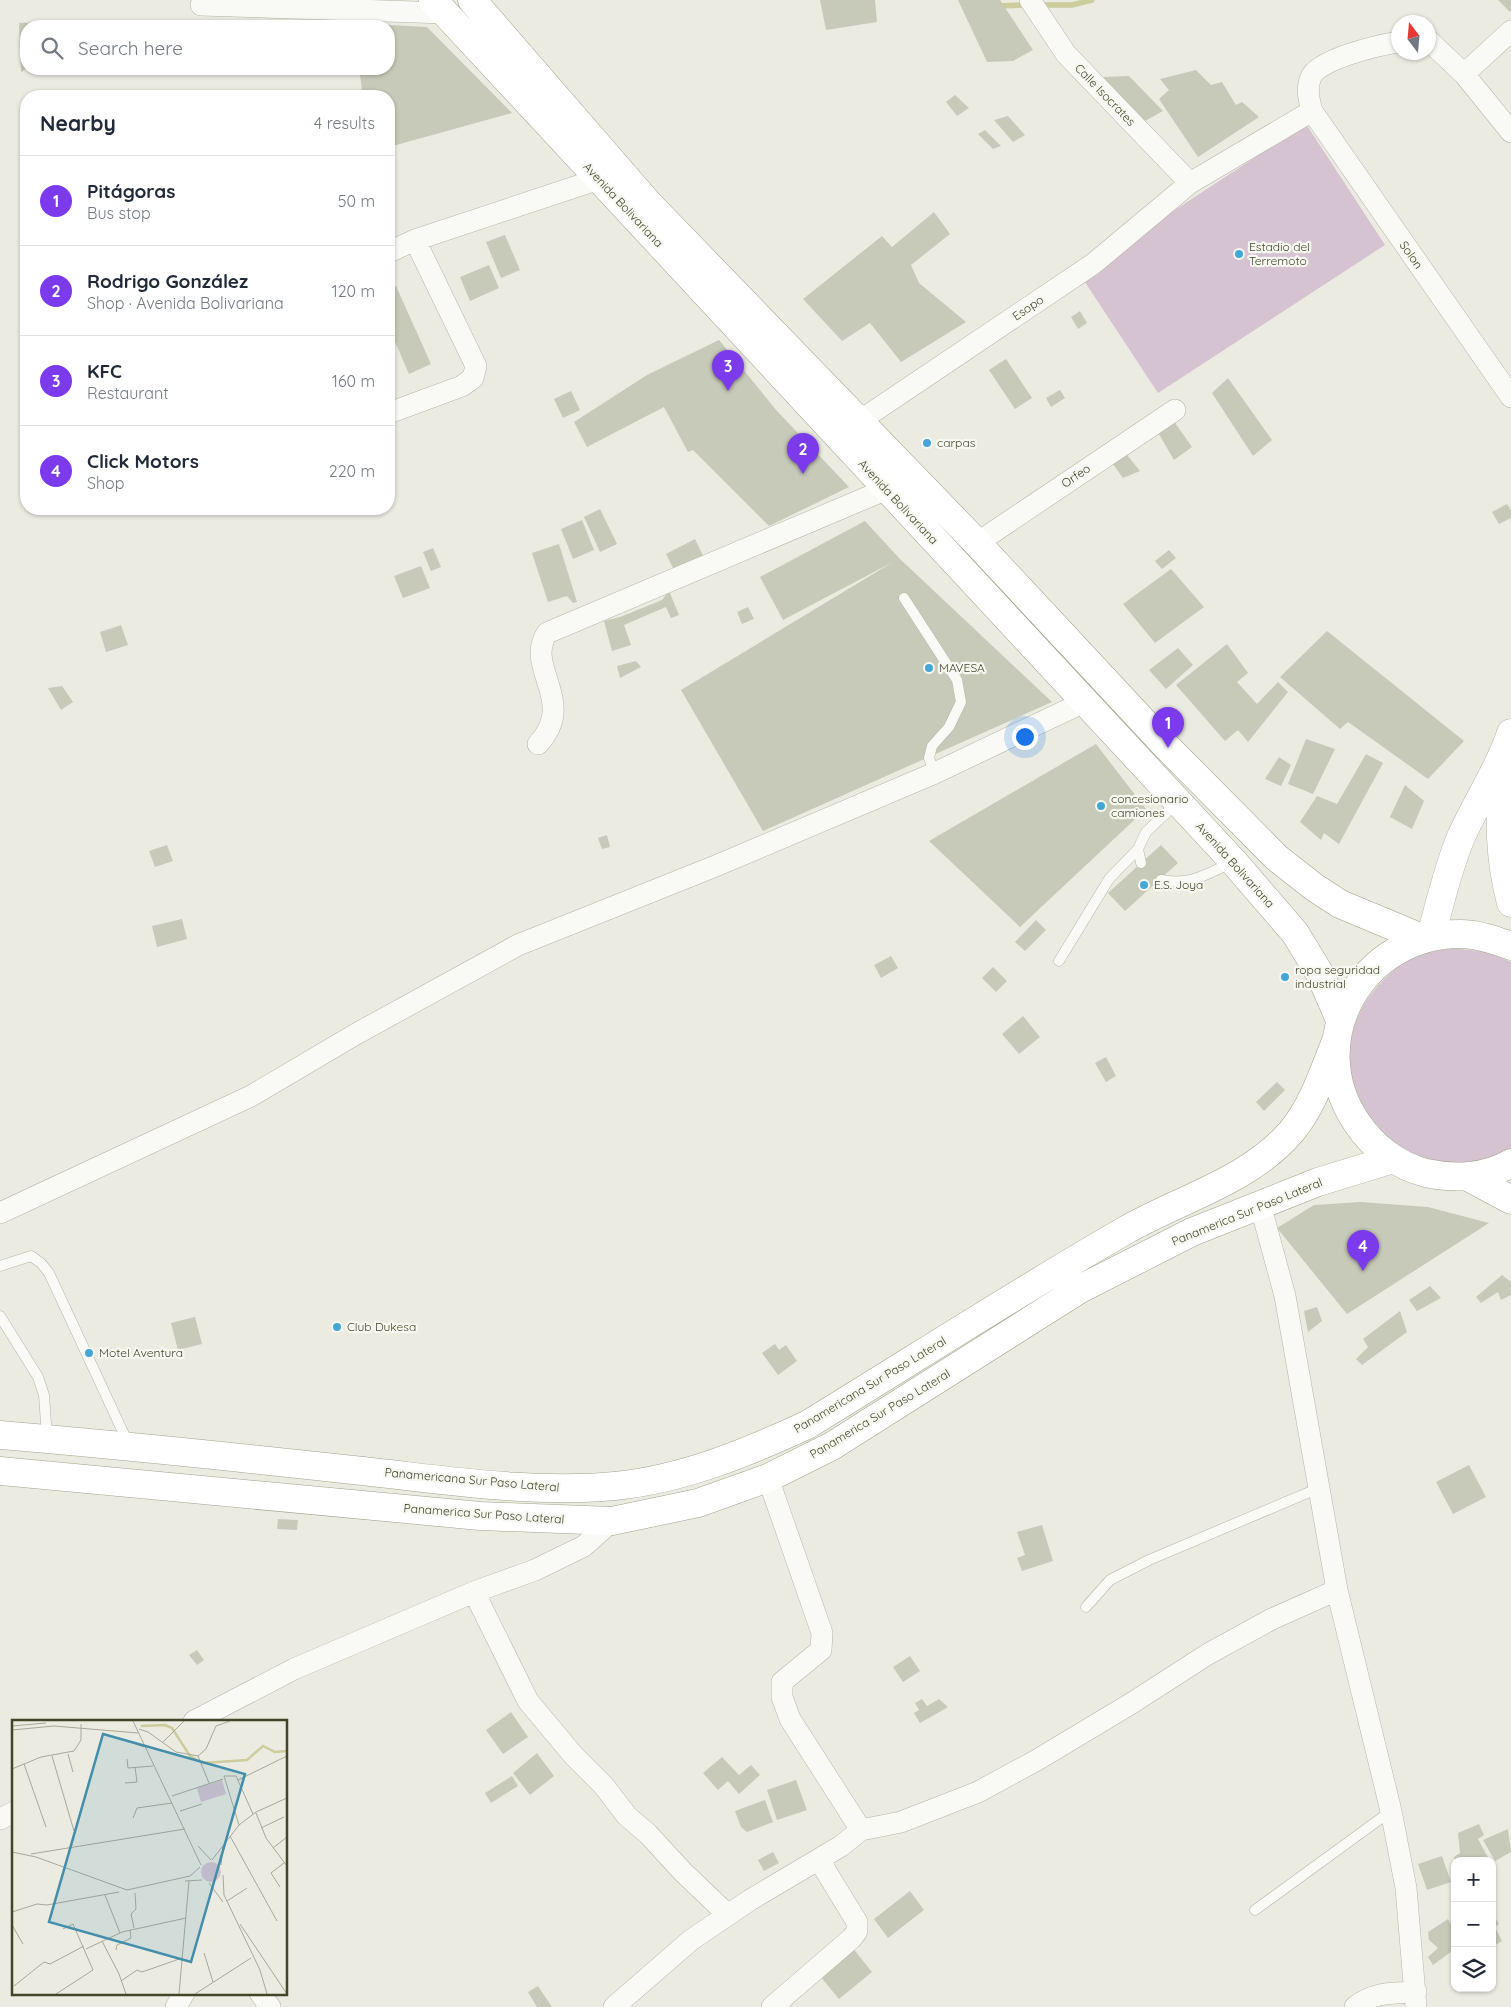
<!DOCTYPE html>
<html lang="en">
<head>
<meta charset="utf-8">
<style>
	:root { --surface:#fff; --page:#f2f2f3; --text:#1f2937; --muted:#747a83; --line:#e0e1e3; --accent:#7c3aed }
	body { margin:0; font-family:Quicksand,sans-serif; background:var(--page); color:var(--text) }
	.controls { position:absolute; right:15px; bottom:15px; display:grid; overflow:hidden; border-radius:10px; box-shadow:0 1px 4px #0004 }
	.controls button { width:45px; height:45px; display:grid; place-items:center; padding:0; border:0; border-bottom:1px solid var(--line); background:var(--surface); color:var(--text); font:25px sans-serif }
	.compass { position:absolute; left:1391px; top:15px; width:45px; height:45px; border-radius:50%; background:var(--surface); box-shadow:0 1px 4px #0004; rotate:344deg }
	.you { position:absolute; left:1024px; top:736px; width:18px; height:18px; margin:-12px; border:4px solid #fff; border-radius:50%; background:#1a73e8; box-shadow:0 0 0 8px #1a73e833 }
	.badge { display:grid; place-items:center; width:32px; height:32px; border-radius:50%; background:var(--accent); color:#fff; font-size:16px; font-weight:700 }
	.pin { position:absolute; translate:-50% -41px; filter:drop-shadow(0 1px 2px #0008) }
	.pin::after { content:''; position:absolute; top:26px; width:18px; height:15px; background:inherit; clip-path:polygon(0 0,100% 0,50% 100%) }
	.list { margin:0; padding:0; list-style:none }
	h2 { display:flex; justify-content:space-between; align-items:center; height:65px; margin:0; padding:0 20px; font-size:21px }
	h2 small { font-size:16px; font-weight:400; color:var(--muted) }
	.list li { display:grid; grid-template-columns:32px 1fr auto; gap:15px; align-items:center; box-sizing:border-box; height:90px; padding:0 20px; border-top:1px solid var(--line) }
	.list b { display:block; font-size:19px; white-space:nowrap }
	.list p { margin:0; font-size:16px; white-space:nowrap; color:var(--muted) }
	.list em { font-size:16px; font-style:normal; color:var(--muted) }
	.icon { flex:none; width:28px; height:28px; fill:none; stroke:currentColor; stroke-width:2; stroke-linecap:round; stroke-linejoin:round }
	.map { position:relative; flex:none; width:1511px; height:2007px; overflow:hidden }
	.search { position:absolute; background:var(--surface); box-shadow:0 1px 4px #0004; left:20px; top:20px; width:375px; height:55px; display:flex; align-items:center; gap:12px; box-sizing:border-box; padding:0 18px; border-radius:20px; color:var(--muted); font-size:19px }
	.panel { position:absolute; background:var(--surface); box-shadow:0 1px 4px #0004; left:20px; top:90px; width:375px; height:425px; border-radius:20px }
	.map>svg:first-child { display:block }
</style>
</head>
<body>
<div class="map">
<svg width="1511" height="2007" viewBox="0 0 1511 2007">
	<rect width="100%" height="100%" fill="#ebebe2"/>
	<!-- green -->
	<path fill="#d6c3d2" d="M1306 124 1385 245 1158 393 1079 273Z
		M1453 948 1487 952 1511 962V1149C1505 1152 1498 1157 1491 1159 1389 1189 1306 1071 1375 989 1387 975 1402 961 1420 955 1430 951 1443 950 1453 948Z"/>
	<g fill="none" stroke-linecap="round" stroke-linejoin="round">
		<!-- stream -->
		<path stroke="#cdcc9c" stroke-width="5.5" d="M1039 5H1072L1092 0
			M997 6 1027 5"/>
	</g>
	<!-- building -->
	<path fill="#c7cab9" d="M820 0H875L877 22 826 30Z
		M958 0H1000L1033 50 1013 61 987 62Z
		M1498 0H1511V11L1510 12Z
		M43 22V26H26V69L21 72 19 23Z
		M146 22 148 26H135Z
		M353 23 427 27 512 113 389 147V96H363L359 69H389V26H353Z
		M1196 70 1211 85 1222 82 1236 105 1242 102 1259 117 1198 157 1159 99 1169 90 1160 79Z
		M1129 76 1163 111 1145 121 1102 77Z
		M955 95 969 108 957 116 946 102Z
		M1008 116 1025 135 1013 142 994 120Z
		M985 130 1001 146 993 149 978 134Z
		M934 212 950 234 911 265 919 283 966 322 901 362 870 323 842 341 803 299 882 236 892 247Z
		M505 235 520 270 501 278 486 242Z
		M489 265 499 288 470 301 460 277Z
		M396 286 431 364 409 374 389 328V289Z
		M1080 311 1087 323 1078 329 1071 317Z
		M719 340 777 411 849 487 769 526 693 450 688 452 664 407 587 447 574 422 647 375Z
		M1006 359 1032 398 1015 409 989 370Z
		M1228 378 1272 440 1253 456 1212 393Z
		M1060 390 1065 398 1051 407 1046 398Z
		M571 391 580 410 563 418 554 399Z
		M1173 420 1192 447 1174 460 1156 429Z
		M1123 450 1140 471 1123 478 1110 460Z
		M1507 504 1511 510V518L1499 524 1492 512Z
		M600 509 617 544 600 552 584 517Z
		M582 520 594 550 573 559 561 529Z
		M865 521 899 558 1052 702 763 831 681 690 893 562 783 620 760 577Z
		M695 539 706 562 677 576 666 554Z
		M559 544 577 602 573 603 567 596 548 602 532 553Z
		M433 548 441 567 431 571 423 552Z
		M1169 550 1176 558 1162 569 1155 561Z
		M421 566 430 588 403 598 394 576Z
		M1171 569 1204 607 1155 643 1123 604Z
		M669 591 679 615 671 618 666 607 624 625 631 645 612 651 604 621 620 617 662 600Z
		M748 607 754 619 742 624 737 612Z
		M121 625 128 645 106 652 100 632Z
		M1327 631 1464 741 1428 779 1348 722 1340 729 1280 677Z
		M1227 644 1248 673 1237 682 1257 704 1278 682 1288 692 1248 742 1238 730 1225 741 1176 685Z
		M1178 648 1193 665 1166 689 1149 670Z
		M636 661 641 667 620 678 617 666Z
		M62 686 73 702 61 710 48 688Z
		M1306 739 1335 749 1313 794 1288 784Z
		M1096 744 1146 809 1020 927 929 841Z
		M1366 754 1383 763 1339 844 1324 833 1321 840 1300 822 1317 796 1337 804Z
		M1279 757 1291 765 1281 786 1265 779Z
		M1405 785 1424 801 1412 829 1390 817Z
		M607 835 610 847 602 849 598 838Z
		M167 845 173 861 155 867 149 851Z
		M1161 845 1178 863 1125 911 1108 893Z
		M182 919 187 939 157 947 152 926Z
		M1036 920 1046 930 1025 951 1015 942Z
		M891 956 898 968 881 978 874 965Z
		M993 967 1007 981 996 992 982 978Z
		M1023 1016 1040 1037 1019 1054 1002 1034Z
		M1106 1057 1116 1076 1106 1082 1095 1063Z
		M1277 1082 1285 1090 1264 1111 1256 1102Z
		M1361 1202 1428 1207 1489 1223 1347 1314 1277 1228 1314 1205Z
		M1502 1275 1511 1282V1295L1501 1300 1498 1292 1481 1303 1476 1297Z
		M1430 1286 1441 1298 1417 1311 1409 1300Z
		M1317 1307 1322 1321 1308 1332 1304 1311Z
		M1400 1311 1407 1332 1362 1365 1356 1359 1368 1347 1363 1339Z
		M195 1317 202 1344 178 1350 171 1323Z
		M775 1344 779 1350 786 1345 797 1361 778 1375 762 1353Z
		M1469 1465 1486 1497 1453 1514 1436 1482Z
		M278 1519 298 1520 297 1530 277 1529Z
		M1042 1525 1053 1561 1022 1571 1017 1558 1025 1555 1017 1532Z
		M197 1650 204 1660 197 1665 189 1655Z
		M910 1656 920 1671 903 1682 893 1667Z
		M922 1699 927 1706 939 1699 948 1707 920 1723 914 1713 919 1710 915 1703Z
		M511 1712 528 1737 503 1754 486 1730Z
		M537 1753 554 1776 530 1795 513 1773Z
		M722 1757 739 1775 751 1765 760 1775 739 1794 728 1781 718 1790 703 1773Z
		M512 1776 518 1786 491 1803 485 1793Z
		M796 1780 807 1810 777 1820 767 1790Z
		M765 1800 773 1822 747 1832 741 1827 735 1811Z
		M1479 1824 1484 1835 1478 1839 1490 1861H1455L1454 1857 1460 1853 1458 1833Z
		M1508 1829 1511 1852 1495 1861 1483 1840Z
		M773 1852 779 1863 764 1871 758 1860Z
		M1442 1856 1451 1882 1427 1890 1418 1864Z
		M910 1891 924 1910 888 1938 874 1919Z
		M1448 1919 1455 1932V1949L1433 1965 1428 1957 1438 1948 1429 1940 1428 1932Z
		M1496 1919 1499 1924 1495 1927 1502 1941 1492 1947V1922Z
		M852 1947 872 1972 839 1999 819 1975Z
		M538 1986 552 2007H537L528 1992Z"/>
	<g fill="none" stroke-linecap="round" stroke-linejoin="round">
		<defs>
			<path id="lane" d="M904 598 957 680 961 702 949 727 932 746 929 758 935 773
				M1141 863 1138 849 1146 832 1177 803
				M1161 880C1190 886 1207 874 1233 862
				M1059 961 1109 879 1138 849
				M0 1266 31 1256 41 1263 49 1273 129 1445
				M0 1316 38 1377 44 1395 47 1438
				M1086 1607 1110 1580 1149 1560 1319 1488
				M1255 1910 1391 1811"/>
			<path id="street" d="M1030 0 1066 54 1190 183
				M201 5 446 13
				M1428 40 1464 74 1511 132
				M1398 42C1380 45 1318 59 1311 77 1306 88 1309 100 1312 111L1511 397
				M1464 74 1511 31
				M389 252 415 240 599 179
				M389 413 462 386 473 378 476 366 415 240
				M858 422 1093 264 1190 183 1312 111
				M977 543 1175 410
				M538 744C578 701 524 668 547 633L887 489
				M1260 1204 1285 1296 1337 1590 1391 1811 1406 1888 1416 2007
				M0 1213 251 1096 356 1034 518 945 718 865 935 773 1084 702
				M768 1478 822 1633 821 1650 782 1682V1697L790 1719 861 1830
				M474 1592 528 1701 574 1756 604 1786 627 1816 648 1834 683 1872 728 1915
				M194 1721 294 1669 474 1592 535 1570 584 1546 612 1521
				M0 1819 14 1812
				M260 1993 270 2007
				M176 2007 184 1993
				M614 2007 691 1940 750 1900 841 1846 861 1830 901 1822 978 1792 1037 1760 1132 1703 1208 1654 1272 1619 1337 1590
				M772 2007 852 1938 857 1931V1922L819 1860
				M1355 2007C1374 1992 1393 1993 1416 1992"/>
			<path id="secondary" d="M1502 766C1500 817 1498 852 1511 903
				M1431 936C1440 903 1448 868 1461 837 1477 801 1499 770 1511 733"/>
			<path id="highway" d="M433 0 1233 861 1295 933 1320 974 1340 1020
				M472 0 647 202 977 543 1168 748 1277 858 1314 887 1340 904 1424 939
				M1511 946C1495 940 1478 934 1460 934 1362 934 1301 1041 1357 1123 1373 1147 1398 1166 1426 1173 1454 1179 1486 1178 1511 1163
				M1468 1177 1511 1200
				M0 1435C118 1445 235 1457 353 1470 440 1479 528 1494 615 1486 683 1479 746 1453 807 1425 913 1360 1018 1292 1126 1230 1180 1199 1249 1181 1291 1132 1313 1106 1323 1073 1336 1041
				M0 1471 480 1516 612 1521 698 1503 768 1478 832 1446 1080 1289 1192 1232 1318 1182 1393 1159"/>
		</defs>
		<!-- lane casing -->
		<use href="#lane" stroke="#b5b6a7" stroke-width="11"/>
		<!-- street casing -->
		<use href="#street" stroke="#b5b6a7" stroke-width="22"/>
		<!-- secondary casing -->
		<use href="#secondary" stroke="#b5b6a7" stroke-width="29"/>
		<!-- highway casing -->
		<use href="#highway" stroke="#a1a389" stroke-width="29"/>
		<!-- lane -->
		<use href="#lane" stroke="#f9f9f5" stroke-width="10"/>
		<!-- street -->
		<use href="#street" stroke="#f9f9f5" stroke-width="21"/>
		<!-- secondary -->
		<use href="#secondary" stroke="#fff" stroke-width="28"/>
		<!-- highway -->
		<use href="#highway" stroke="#fff" stroke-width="28"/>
	</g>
	<!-- markers -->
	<g fill="#42a7d6" stroke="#f8f8f2" stroke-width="2">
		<circle cx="1239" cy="254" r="5"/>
		<circle cx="927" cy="443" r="5"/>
		<circle cx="929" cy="668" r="5"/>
		<circle cx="1101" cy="806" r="5"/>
		<circle cx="1144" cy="885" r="5"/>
		<circle cx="1285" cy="977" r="5"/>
		<circle cx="337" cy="1327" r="5"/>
		<circle cx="89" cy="1353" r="5"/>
	</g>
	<g text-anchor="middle" stroke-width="4.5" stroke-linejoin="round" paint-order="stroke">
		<!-- street labels -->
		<g font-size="12" fill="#424529" stroke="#f8f8f2">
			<text transform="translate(1105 95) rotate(46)" y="4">Calle Isocrates</text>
			<text transform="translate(623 205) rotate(47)" y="4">Avenida Bolivariana</text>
			<text transform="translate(1411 255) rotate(55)" y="4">Solon</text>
			<text transform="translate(1028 308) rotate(-34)" y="4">Esopo</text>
			<text transform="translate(1076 476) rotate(-34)" y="4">Orfeo</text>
			<text transform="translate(898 502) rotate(47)" y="4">Avenida Bolivariana</text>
			<text transform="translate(1235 865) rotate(48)" y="4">Avenida Bolivariana</text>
			<text transform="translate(1247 1212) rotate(-22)" y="4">Panamerica Sur Paso Lateral</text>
			<text transform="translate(870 1385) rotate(-31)" y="4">Panamericana Sur Paso Lateral</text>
			<text transform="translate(880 1414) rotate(-31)" y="4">Panamerica Sur Paso Lateral</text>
			<text transform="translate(472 1480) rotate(5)" y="4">Panamericana Sur Paso Lateral</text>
			<text transform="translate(484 1514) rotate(4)" y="4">Panamerica Sur Paso Lateral</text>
		</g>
		<!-- poi labels -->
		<g font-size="12" fill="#424529" stroke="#f8f8f2" text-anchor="start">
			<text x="1249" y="251">Estadio del<tspan x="1249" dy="14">Terremoto</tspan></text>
			<text x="937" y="447">carpas</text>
			<text x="939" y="672">MAVESA</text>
			<text x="1111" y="803">concesionario<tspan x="1111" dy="14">camiones</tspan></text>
			<text x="1154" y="889">E.S. Joya</text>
			<text x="1295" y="974">ropa seguridad<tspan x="1295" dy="14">industrial</tspan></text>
			<text x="347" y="1331">Club Dukesa</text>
			<text x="99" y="1357">Motel Aventura</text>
		</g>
	</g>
	<!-- overview -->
	<g transform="translate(12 1720)">
		<rect width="275" height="275" fill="#ebebe2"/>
		<path d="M210 60 214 74 189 82 185 68ZM189 152a10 10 0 1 1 20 0a10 10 0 1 1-20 0Z" fill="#d6c3d2"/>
		<path fill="none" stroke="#cdcc9c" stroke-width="2.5" d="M129 6 153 5 160 8 178 36 191 43 235 40 251 26 263 32 275 31"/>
		<path fill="none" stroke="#a7a998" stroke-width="1" d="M121 1 189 145M0 6 34 3M127 9 136 12 164 32 186 36 194 29 204 6 218 1M0 10 42 6 126 13M110 19 132 27M151 22 172 1M56 34 61 52M40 36 62 111M186 36 197 63M115 39 116 48 141 46M12 44 34 107M0 49 29 37 62 31 69 20V4M226 60 275 36M113 63 125 62 123 47M160 76 211 59M168 91 190 84M244 93 254 118 275 146M121 98 125 88 160 83M227 105 212 56H224L241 94M249 108 272 97M218 116 265 201M186 126 199 140M261 128 275 117M0 132 24 137 115 170 178 156 188 147M19 134 173 109M200 140 227 105 244 92 275 78M209 145 211 126M211 155 212 175 248 250 255 274M173 161 190 160M197 163 211 182M268 167 259 153 272 143M93 175 108 213M215 181 235 168M0 192 25 184 35 185 107 172M228 204 275 274M0 205 11 224M122 208 119 194 124 189 123 173M90 221 107 254 114 274M74 229 110 212 174 198M104 230 105 225 119 218 118 210M192 233 201 262M109 261 125 250 130 252 170 238M2 266 32 242 38 244 72 226M44 274 81 250 61 204 51 209M167 274 177 161M183 274 239 238"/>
		<path fill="#428eab" fill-opacity="0.15" stroke="#428eab" stroke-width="2.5" d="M91 14 233 54 179 242 37 202Z"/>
		<rect width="275" height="275" fill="none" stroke="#424529" stroke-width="2.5"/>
	</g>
</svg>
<div class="controls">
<button>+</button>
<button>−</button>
<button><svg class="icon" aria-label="layers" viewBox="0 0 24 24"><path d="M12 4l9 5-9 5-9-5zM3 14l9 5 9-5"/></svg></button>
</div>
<svg class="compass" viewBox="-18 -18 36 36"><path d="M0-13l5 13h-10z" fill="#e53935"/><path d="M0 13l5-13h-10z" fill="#747a83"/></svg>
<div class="you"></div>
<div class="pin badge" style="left:1168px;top:748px">1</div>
<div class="pin badge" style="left:803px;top:474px">2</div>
<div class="pin badge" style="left:728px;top:391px">3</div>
<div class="pin badge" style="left:1363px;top:1271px">4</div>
<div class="search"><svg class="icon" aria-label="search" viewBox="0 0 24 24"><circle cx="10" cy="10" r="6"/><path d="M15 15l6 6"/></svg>Search here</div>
<section class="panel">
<h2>Nearby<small>4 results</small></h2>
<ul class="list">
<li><span class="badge">1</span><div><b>Pitágoras</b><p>Bus stop</p></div><em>50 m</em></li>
<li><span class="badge">2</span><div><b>Rodrigo González</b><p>Shop · Avenida Bolivariana</p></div><em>120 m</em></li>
<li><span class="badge">3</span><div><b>KFC</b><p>Restaurant</p></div><em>160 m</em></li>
<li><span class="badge">4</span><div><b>Click Motors</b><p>Shop</p></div><em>220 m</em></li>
</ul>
</section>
</div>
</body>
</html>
